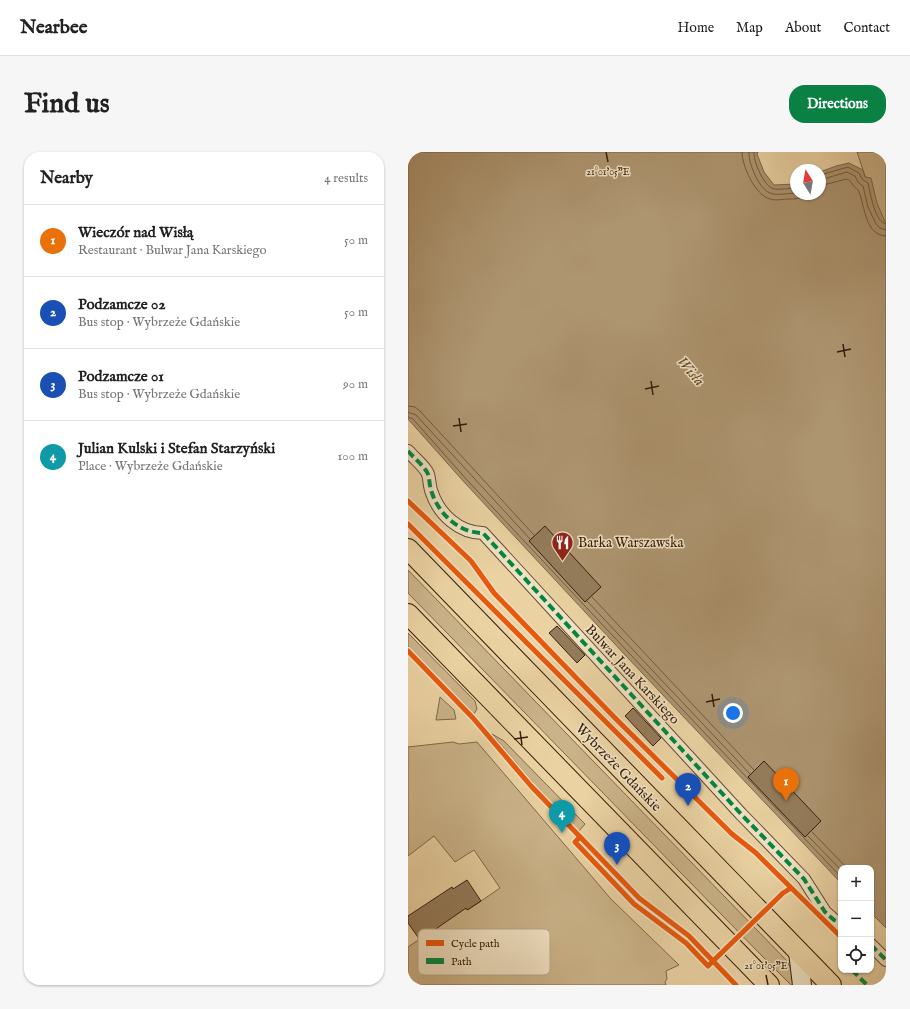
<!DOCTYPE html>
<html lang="en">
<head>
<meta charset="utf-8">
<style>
	:root { --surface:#fff; --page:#f6f6f6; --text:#222; --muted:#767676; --line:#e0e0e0; --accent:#0b8043 }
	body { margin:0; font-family:"IM FELL English",serif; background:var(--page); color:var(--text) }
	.controls { position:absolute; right:12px; bottom:12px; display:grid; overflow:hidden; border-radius:8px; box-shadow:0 1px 3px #0004 }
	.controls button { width:36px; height:36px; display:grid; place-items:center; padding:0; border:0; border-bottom:1px solid var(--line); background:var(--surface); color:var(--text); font:20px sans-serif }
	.compass { position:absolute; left:382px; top:12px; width:36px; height:36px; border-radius:50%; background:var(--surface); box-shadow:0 1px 3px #0004; rotate:349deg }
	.you { position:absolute; left:325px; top:561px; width:14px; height:14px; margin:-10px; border:3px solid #fff; border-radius:50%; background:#1a73e8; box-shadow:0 0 0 6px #1a73e833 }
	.badge { display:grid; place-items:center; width:26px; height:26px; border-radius:50%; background:var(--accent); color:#fff; font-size:13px; font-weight:700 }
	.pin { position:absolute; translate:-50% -33px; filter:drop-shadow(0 1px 2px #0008) }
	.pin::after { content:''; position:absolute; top:21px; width:14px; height:12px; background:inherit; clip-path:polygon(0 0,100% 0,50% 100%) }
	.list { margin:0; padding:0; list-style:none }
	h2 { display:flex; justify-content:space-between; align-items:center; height:52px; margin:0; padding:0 16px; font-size:17px }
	h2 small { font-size:13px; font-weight:400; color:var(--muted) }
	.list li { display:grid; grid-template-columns:26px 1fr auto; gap:12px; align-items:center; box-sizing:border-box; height:72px; padding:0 16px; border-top:1px solid var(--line) }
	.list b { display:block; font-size:15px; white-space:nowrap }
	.list p { margin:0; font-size:13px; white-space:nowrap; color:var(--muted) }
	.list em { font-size:13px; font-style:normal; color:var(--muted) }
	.icon { flex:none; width:22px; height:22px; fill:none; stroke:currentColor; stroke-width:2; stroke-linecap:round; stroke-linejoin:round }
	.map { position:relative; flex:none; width:478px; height:833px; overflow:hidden; border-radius:16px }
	header { display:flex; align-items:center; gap:24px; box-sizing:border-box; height:56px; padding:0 20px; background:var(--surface); border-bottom:1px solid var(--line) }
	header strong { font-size:19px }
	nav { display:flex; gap:22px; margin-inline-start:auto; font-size:14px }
	.intro { display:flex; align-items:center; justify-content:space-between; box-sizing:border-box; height:96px; padding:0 24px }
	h1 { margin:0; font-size:28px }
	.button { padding:10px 18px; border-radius:16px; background:var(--accent); color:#fff; font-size:14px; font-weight:700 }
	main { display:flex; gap:24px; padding:0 24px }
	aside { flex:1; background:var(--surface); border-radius:16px; box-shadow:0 1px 3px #0004 }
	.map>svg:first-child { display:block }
</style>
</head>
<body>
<header>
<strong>Nearbee</strong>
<nav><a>Home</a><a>Map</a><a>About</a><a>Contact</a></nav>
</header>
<div class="intro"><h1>Find us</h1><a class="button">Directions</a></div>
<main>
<aside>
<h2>Nearby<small>4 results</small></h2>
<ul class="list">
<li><span class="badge" style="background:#e8710a">1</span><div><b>Wieczór nad Wisłą</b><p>Restaurant · Bulwar Jana Karskiego</p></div><em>50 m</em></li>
<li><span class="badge" style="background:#1a4fb4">2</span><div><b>Podzamcze 02</b><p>Bus stop · Wybrzeże Gdańskie</p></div><em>50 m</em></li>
<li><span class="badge" style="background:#1a4fb4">3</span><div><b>Podzamcze 01</b><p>Bus stop · Wybrzeże Gdańskie</p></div><em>90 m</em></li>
<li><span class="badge" style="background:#0f9aa8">4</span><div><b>Julian Kulski i Stefan Starzyński</b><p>Place · Wybrzeże Gdańskie</p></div><em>100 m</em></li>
</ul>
</aside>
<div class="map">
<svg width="478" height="833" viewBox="0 0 478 833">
	<rect width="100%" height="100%" fill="#ead2a3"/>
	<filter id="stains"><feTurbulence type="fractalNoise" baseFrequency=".005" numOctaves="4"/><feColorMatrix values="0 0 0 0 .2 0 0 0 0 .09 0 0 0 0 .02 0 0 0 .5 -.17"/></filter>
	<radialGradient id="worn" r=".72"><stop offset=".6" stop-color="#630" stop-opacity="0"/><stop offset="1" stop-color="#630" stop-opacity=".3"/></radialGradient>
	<!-- green -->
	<path fill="#cbb389" stroke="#80684a" d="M449 0H478V87Z
		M0 418 379 809 383 817 387 833H383L354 804 0 441Z
		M0 481 67 549 69 557 66 562 0 494Z
		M32 545 46 558 48 567 28 568Z
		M84 582 96 589 177 672 171 679 126 632Z
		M45 590 51 592 69 590 203 747 271 813 258 819 259 827 257 830 258 833H0V795L58 756 60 758 92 736 66 698 47 710 26 684 0 704V595Z"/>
	<!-- water -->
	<path fill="#ad9570" stroke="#7d6548" d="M0 0H350L349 2 356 20 366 33 388 32V42H412V20L428 14 441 11 455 18 457 25 463 26 469 51 478 72V776L463 761V716H433V731L218 504 56 330 0 267Z"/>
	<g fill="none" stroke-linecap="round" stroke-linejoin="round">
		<!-- shore -->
		<path stroke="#725a3e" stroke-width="1" d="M334 0C334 14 347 43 362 47 368 49 375 47 381 47 388 47 393 47 398 42
			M341 0C340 11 351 37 362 41 369 44 381 41 388 41
			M346 0C345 9 356 35 366 37 373 38 381 36 388 36
			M412 23 440 15 451 21 454 27 460 31C462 40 467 71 478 72
			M412 28 439 20 447 24 450 30 455 34 460 55 468 72 472 76 478 78
			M412 34 438 27C442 28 442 29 445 33 447 36 450 37 451 40 457 55 457 83 478 84
			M0 254 7 255 12 259 126 383
			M0 260 8 263 122 387
			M0 265 5 267 59 328 221 501 433 725
			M184 445 346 618
			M179 449 342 622
			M404 680 439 716
			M400 684 433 718"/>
	</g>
	<!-- building -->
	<path fill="#947c5b" stroke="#361e0c" d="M137 374 193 435 177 450 121 389Z
		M149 474 177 503 169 511 141 481Z
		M225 556 253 586 245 594 217 564Z
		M356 609 413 669 397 685 340 625Z
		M59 728 73 749 59 758 58 756 12 788 0 771V764L44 735 45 737Z"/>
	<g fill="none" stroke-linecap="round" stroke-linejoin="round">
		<defs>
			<path id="street" d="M0 299C6 306 14 312 19 320 22 325 21 335 24 341 31 362 51 381 75 381L333 662 396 727 417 760 426 768 433 771
				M463 793 478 808"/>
			<path id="secondary" d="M390 800 394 833"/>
			<path id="primary" d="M0 397 423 833
				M0 462 361 833"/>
		</defs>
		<!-- street casing -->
		<use href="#street" stroke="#634b32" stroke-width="14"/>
		<!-- secondary casing -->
		<use href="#secondary" stroke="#361e0c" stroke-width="20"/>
		<!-- primary casing -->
		<use href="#primary" stroke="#361e0c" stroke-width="22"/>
		<!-- street -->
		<use href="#street" stroke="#f1e2c3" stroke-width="12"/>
		<!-- secondary -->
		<use href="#secondary" stroke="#f1e2c3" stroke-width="18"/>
		<!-- primary -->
		<use href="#primary" stroke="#ead2a3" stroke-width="20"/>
		<!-- quiet -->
		<path stroke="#00873e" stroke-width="4" stroke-dasharray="8 4" stroke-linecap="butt" d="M0 299C6 306 14 312 19 320 22 325 21 335 24 341 31 362 51 381 75 381L333 662 396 727 417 760 426 768 433 771
			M463 793 478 808
			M444 818 459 833"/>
		<defs>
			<path id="cycleway" d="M0 349 63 409 86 441 209 568 324 682 348 701 433 785
				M0 372 254 626
				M0 499 65 566 123 634 231 746 281 784 328 833
				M172 685 167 690 226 752 278 791 300 814 375 741 383 736"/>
		</defs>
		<!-- cycleway casing -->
		<use href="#cycleway" stroke="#f1e2c3" stroke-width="8"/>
		<!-- cycleway -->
		<use href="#cycleway" stroke="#e8590c" stroke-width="5"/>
	</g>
	<!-- ticks -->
	<path fill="none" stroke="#361e0c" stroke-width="1.5" d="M198 0 200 10M435 192 437 205M429 200 443 197M243 229 245 243M237 237 251 234M51 266 53 280M45 274 59 272M304 542 306 555M298 550 312 547M112 579 114 593M106 587 120 585M358 823 360 833"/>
	<!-- icons -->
	<defs>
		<symbol id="restaurant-pin" viewBox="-11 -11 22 30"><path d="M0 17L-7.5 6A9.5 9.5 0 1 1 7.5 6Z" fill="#8f2418" stroke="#f1e2c3"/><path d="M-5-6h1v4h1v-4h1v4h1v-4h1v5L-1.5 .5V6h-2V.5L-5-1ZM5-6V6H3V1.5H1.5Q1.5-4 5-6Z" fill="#fff"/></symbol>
	</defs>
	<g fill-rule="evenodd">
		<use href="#restaurant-pin" x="142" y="378" width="25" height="34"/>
	</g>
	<g text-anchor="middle" stroke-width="3" stroke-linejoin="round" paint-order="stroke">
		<!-- poi labels -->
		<g font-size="14" fill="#361e0c" stroke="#f1e2c3" text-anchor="start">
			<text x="170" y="395">Barka Warszawska</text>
		</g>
		<!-- street labels -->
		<g font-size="14" fill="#361e0c" stroke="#f1e2c3">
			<text transform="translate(225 522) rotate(47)" y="5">Bulwar Jana Karskiego</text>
			<text transform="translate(211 615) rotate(46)" y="5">Wybrzeże Gdańskie</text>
		</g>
		<!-- water labels -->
		<g font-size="15" font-style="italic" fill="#60482f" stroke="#f1e2c3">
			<text transform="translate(283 219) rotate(49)" y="5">Wisła</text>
		</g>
	</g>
	<!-- legend -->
	<rect x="10" y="777" width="132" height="46" rx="6" fill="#f1e2c3" stroke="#b9a78c" stroke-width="1"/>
	<rect x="18" y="788" width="18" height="6" fill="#e8590c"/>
	<rect x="18" y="806" width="18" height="6" fill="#00873e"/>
	<g font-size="11" fill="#361e0c">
		<text x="43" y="795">Cycle path</text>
		<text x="43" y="813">Path</text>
	</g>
	<g font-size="10" text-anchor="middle" fill="#361e0c" stroke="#f1e2c3" stroke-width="3" stroke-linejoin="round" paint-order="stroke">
		<text x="200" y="23">21°01'05"E</text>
		<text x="358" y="817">21°01'05"E</text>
	</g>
	<rect width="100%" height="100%" filter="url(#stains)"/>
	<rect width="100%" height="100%" fill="url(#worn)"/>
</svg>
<div class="controls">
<button>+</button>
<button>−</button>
<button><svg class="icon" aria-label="locate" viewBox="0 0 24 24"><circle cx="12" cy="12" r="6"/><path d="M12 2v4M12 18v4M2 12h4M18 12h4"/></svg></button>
</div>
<svg class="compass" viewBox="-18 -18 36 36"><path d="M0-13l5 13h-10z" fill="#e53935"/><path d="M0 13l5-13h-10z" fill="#767676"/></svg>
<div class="you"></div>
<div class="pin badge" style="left:378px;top:649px;background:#e8710a">1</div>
<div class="pin badge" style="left:280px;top:654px;background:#1a4fb4">2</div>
<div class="pin badge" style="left:209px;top:713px;background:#1a4fb4">3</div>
<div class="pin badge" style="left:154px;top:681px;background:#0f9aa8">4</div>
</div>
</main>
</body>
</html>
